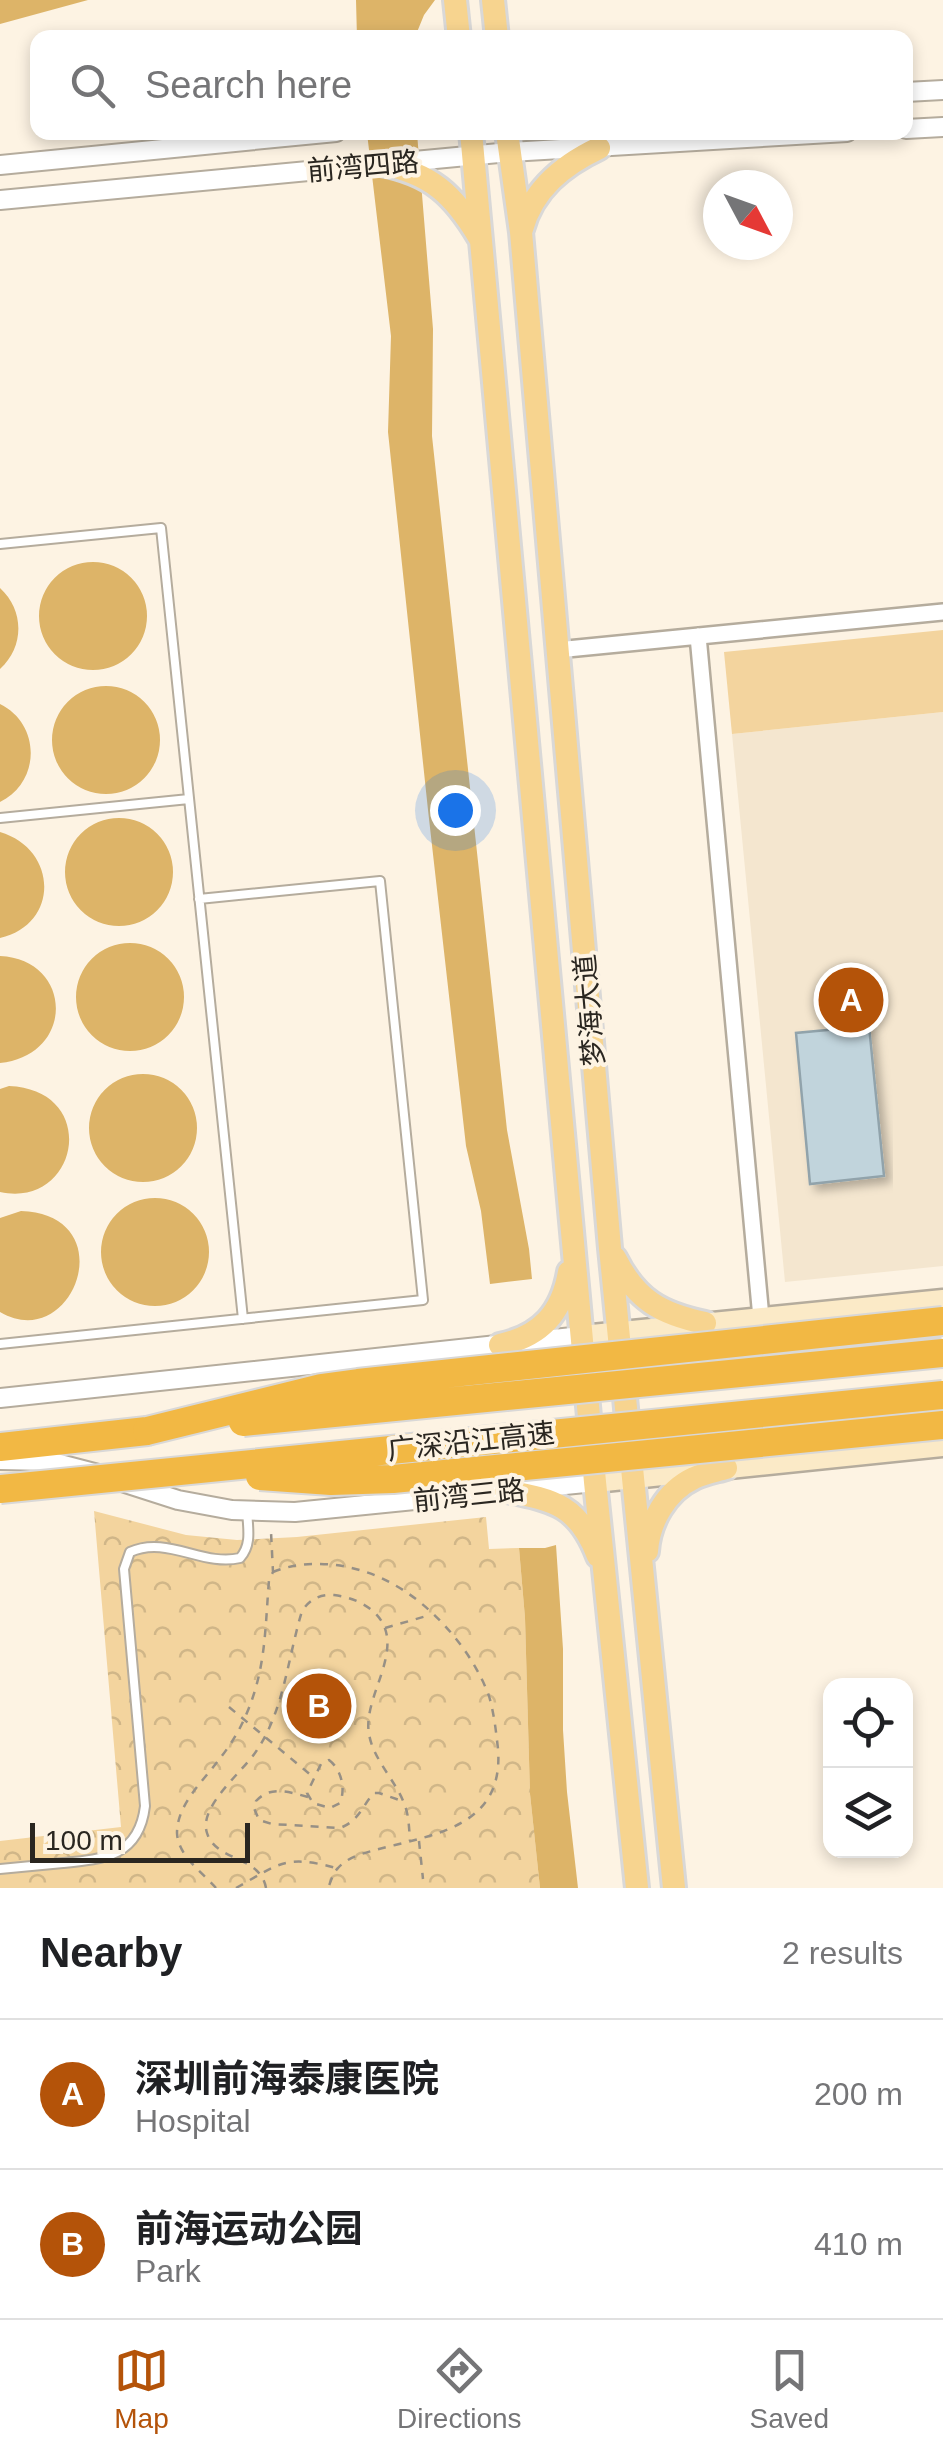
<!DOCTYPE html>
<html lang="en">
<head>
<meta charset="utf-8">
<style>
	:root { --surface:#fff; --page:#f2f2f2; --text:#202124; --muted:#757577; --line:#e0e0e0; --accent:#b45309 }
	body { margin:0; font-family:Helvetica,"Noto Sans SC",sans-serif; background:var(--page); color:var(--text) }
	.controls { position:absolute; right:30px; bottom:30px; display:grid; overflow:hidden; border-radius:20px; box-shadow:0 5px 15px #0003 }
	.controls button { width:90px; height:90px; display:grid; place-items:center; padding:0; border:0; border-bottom:2px solid var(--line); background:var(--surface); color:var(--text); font:50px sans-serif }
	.compass { position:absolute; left:703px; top:170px; width:90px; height:90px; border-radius:50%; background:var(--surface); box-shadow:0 5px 15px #0003; rotate:131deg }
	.scale { position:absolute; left:30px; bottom:25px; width:220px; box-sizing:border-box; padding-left:10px; border:5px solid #2a2620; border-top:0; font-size:28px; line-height:35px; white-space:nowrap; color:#2a2620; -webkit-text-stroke:8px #fdf3e3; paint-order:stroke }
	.you { position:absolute; left:455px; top:810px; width:35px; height:35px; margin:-25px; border:8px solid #fff; border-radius:50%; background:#1a73e8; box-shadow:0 0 0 15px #1a73e833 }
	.badge { display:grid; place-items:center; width:65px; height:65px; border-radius:50%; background:var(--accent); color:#fff; font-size:32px; font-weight:700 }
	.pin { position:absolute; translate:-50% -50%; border:5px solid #fff; box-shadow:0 2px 10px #0006 }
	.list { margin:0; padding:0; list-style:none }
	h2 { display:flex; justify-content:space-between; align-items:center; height:130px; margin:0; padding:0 40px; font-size:42px }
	h2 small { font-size:32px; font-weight:400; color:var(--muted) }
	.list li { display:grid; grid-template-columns:65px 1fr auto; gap:30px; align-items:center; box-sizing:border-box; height:150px; padding:0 40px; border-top:2px solid var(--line) }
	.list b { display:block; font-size:38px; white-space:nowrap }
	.list p { margin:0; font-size:32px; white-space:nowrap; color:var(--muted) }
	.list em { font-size:32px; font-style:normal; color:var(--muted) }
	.icon { flex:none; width:55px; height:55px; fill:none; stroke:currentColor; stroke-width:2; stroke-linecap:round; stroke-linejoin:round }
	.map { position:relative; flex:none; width:943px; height:1888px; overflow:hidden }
	.search { position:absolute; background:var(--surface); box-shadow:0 5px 15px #0003; left:30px; right:30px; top:30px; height:110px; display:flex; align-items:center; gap:25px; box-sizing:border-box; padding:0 35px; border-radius:20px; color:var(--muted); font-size:38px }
	.sheet { height:430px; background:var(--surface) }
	nav { display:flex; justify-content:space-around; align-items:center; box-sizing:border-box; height:140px; border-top:2px solid var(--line); background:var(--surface); font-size:28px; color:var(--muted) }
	nav a { display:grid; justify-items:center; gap:5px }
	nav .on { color:var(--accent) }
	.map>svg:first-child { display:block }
</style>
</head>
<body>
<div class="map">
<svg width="943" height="1888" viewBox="0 0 943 1888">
	<defs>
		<pattern id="forest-crowns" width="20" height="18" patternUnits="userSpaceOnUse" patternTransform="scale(2.5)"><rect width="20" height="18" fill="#f3d49e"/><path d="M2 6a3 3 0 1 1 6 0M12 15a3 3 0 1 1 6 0" fill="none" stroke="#d0b688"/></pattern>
		<filter id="shadow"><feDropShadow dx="6" dy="6" stdDeviation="5" flood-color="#0004"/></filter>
	</defs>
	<rect width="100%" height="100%" fill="#fdf3e3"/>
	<!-- built -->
	<path fill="#f4e6cf" d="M943 712V1266L785 1282 732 734Z"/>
	<!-- green -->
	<path fill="#f3d49e" d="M943 630V712L732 734 724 652Z"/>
	<!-- forest -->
	<path fill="url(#forest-crowns)" d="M94 1511 186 1535 237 1540 297 1537 486 1517 489 1549 519 1548 525 1618 530 1794 540 1888H0V1841L121 1827Z"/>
	<!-- water -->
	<path fill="#ddb468" d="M0 0H88L0 24Z
		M356 0H435L424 15 415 37 357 38Z
		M367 133H417L433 329 432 436 507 1130 529 1249 532 1279 490 1284 481 1211 466 1146 428 810 388 432 391 336Z
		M39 616a54 54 0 1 1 108 0a54 54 0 1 1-108 0Z
		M0 588C25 611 24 647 0 669Z
		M52 740a54 54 0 1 1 108 0a54 54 0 1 1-108 0Z
		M0 704C41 724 41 782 0 802Z
		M65 872a54 54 0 1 1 108 0a54 54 0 1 1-108 0Z
		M0 832C58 849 60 924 0 938Z
		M76 997a54 54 0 1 1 108 0a54 54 0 1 1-108 0Z
		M0 956C73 959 76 1055 0 1063Z
		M89 1128a54 54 0 1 1 108 0a54 54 0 1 1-108 0Z
		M9 1086C101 1090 79 1209 0 1192V1089Z
		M101 1252a54 54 0 1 1 108 0a54 54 0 1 1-108 0Z
		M21 1211C125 1215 73 1355 0 1312V1218Z
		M556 1545 563 1649V1730L567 1792 578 1888H540L530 1794 525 1618 519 1548H545Z"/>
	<!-- building -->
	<path fill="#c1d4dc" stroke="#91a3ab" stroke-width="2.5" filter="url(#shadow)" d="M869 1026 884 1176 810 1184 796 1033Z"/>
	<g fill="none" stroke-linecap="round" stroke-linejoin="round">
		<defs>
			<path id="service" d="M0 544 161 528 243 1319
				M0 818 189 799
				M0 1344 423 1300 380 881 199 899
				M0 1869C21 1867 42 1865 63 1863 105 1859 139 1856 145 1806L124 1569 130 1552C167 1535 203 1567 240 1558 252 1545 248 1528 247 1511"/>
			<path id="minor" d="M698 636 761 1318
				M557 650 943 612"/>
			<path id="tertiary" d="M906 92 943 90
				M906 129 943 127
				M0 165 336 132
				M0 200 510 152 847 132
				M0 1398 582 1336
				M0 1460 48 1461 98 1474
				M122 1482 178 1500 232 1510 295 1512 595 1482"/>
			<path id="secondary" d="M582 1336 943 1300
				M595 1482 943 1446"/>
			<path id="primary" d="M455 0 459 38
				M493 0 497 38
				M471 132 595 1482 637 1888
				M507 132 521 232 610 1248 674 1888
				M381 164C431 173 454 195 479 237
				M522 229C533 189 563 165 599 148
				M615 1258C636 1300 661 1314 705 1323
				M500 1345C541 1336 562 1313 569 1272
				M506 1491C555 1500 579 1506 598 1556
				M647 1551C649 1522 666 1491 694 1478 704 1473 716 1471 726 1468"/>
			<path id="motorway" d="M0 1447 147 1431"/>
		</defs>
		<!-- service casing -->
		<use href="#service" stroke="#b5ac9d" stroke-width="12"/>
		<!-- minor casing -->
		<use href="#minor" stroke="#b5ac9d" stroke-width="20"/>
		<!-- tertiary casing -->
		<use href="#tertiary" stroke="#b5ac9d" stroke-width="22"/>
		<!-- secondary casing -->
		<use href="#secondary" stroke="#b5ac9d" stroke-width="25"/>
		<!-- primary casing -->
		<use href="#primary" stroke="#d9d8d7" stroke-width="28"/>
		<!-- motorway casing -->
		<use href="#motorway" stroke="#d9d8d7" stroke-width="32"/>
		<!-- path -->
		<path stroke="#979085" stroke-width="2.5" stroke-dasharray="8 8" stroke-linecap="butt" d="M273 1572C310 1557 357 1564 391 1583 433 1605 473 1652 489 1696 494 1713 496 1731 498 1749 504 1825 438 1834 379 1849 365 1853 349 1856 338 1868 333 1873 331 1881 328 1888
			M385 1628 430 1615
			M229 1707 312 1776
			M329 1760C341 1769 346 1788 340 1803L330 1808 313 1803 307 1793 321 1764Z
			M308 1797C289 1792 271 1785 256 1801L254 1808 259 1820 272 1824 340 1828C359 1821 362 1806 374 1793H379L402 1801
			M419 1841 423 1879
			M216 1888C202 1872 178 1856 177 1833 177 1805 202 1782 218 1761 229 1747 239 1732 246 1715 266 1669 265 1629 269 1580L273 1572 271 1532
			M236 1888C279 1864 285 1854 336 1868
			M266 1888C260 1855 216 1862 207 1833 198 1806 244 1771 257 1750 284 1710 288 1657 302 1611 310 1599 320 1594 334 1595 350 1597 365 1603 376 1614 408 1648 362 1696 369 1734 373 1759 395 1780 404 1803 409 1815 409 1828 410 1841"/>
		<!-- service -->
		<use href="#service" stroke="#fff" stroke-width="8"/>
		<!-- minor -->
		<use href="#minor" stroke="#fff" stroke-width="15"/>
		<!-- tertiary -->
		<use href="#tertiary" stroke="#fff" stroke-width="18"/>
		<!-- secondary -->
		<use href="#secondary" stroke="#fbeac7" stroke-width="20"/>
		<!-- primary -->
		<use href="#primary" stroke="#f7d48f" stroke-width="22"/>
		<!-- motorway -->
		<use href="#motorway" stroke="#f2b844" stroke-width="28"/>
		<defs>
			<path id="motorway-bridge" d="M243 1422 943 1353
				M147 1431 321 1388 358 1383 943 1321
				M260 1476 331 1481 393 1479 943 1425
				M0 1489 943 1395"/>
		</defs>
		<!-- motorway-bridge casing -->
		<use href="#motorway-bridge" stroke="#d9d8d7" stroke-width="32" stroke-linecap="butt"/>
		<!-- motorway-bridge -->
		<use href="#motorway-bridge" stroke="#f2b844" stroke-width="28"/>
	</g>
	<g text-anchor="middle" stroke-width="8" stroke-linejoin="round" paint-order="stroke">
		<!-- street labels -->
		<g font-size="28" fill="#2a2620" stroke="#fdf3e3">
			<text transform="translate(363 166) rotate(-5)" y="10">前湾四路</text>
			<text transform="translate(589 1010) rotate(-95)" y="10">梦海大道</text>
			<text transform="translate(471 1441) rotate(-6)" y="10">广深沿江高速</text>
			<text transform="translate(469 1495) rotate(-6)" y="10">前湾三路</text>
		</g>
	</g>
</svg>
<div class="controls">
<button><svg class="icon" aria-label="locate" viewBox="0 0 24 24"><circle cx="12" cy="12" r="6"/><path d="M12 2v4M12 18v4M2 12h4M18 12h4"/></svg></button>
<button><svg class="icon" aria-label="layers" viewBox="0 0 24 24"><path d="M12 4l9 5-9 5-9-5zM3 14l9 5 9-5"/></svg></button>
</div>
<svg class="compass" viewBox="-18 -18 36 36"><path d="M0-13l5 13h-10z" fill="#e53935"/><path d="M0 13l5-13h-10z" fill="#757577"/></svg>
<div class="scale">100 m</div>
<div class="you"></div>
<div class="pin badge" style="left:851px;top:1000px">A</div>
<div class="pin badge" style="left:319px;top:1706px">B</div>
<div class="search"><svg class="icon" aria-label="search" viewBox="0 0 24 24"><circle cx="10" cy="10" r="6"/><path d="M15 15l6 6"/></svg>Search here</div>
</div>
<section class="sheet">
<h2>Nearby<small>2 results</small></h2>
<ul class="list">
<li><span class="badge">A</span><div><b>深圳前海泰康医院</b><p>Hospital</p></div><em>200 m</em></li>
<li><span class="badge">B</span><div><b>前海运动公园</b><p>Park</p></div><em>410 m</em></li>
</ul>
</section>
<nav>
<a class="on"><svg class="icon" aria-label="map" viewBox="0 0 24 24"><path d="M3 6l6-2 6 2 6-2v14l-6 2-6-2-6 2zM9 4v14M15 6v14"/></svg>Map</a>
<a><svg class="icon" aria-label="directions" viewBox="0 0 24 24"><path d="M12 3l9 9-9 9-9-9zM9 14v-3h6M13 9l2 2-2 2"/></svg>Directions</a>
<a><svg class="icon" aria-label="saved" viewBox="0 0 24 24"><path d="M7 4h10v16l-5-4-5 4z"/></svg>Saved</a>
</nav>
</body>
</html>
